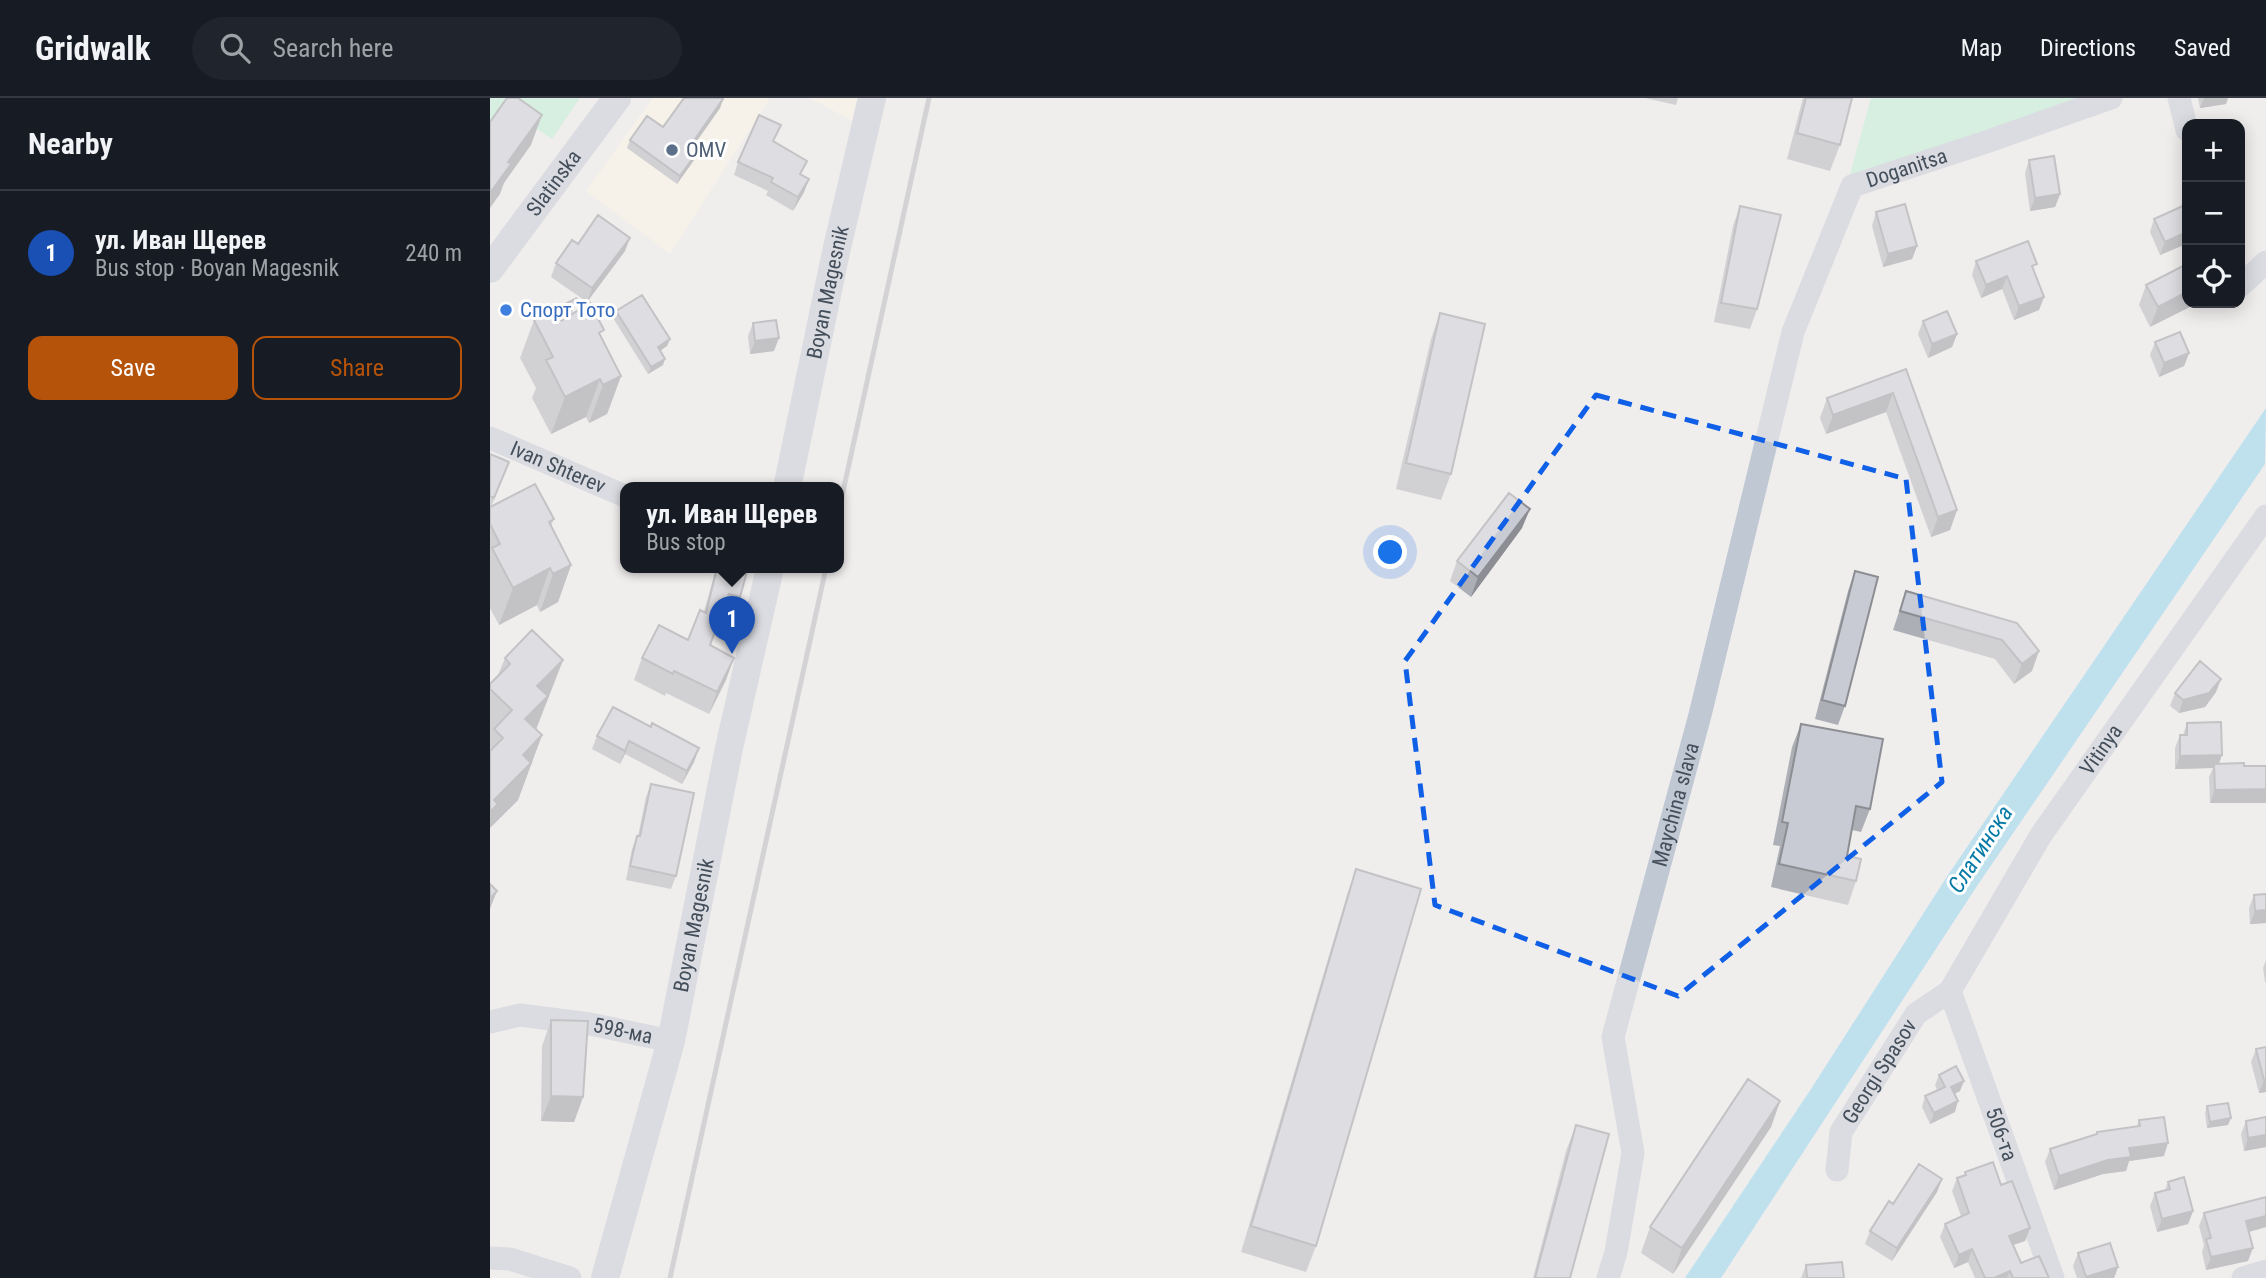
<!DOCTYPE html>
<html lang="en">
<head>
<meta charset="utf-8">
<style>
	:root { --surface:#171b24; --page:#20242c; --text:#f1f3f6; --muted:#9ea1a6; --line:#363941; --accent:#b45309 }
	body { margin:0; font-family:"Roboto Condensed",sans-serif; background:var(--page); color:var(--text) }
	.controls { position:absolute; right:21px; top:21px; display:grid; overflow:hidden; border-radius:14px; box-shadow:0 4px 18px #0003 }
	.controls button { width:63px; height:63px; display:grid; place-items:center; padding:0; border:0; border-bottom:2px solid var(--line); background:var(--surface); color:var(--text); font:35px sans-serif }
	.you { position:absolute; left:901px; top:455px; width:24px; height:24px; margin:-18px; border:5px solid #fff; border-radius:50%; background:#1a73e8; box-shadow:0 0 0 10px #1a73e833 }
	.badge { display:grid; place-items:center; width:46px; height:46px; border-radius:50%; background:var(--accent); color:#fff; font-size:23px; font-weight:700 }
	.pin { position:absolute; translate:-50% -58px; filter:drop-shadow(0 2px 4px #0008) }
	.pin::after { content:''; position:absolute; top:37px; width:24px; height:21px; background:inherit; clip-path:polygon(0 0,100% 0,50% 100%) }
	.popup { position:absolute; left:130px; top:384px; width:224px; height:91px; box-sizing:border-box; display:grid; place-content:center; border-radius:14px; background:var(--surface); filter:drop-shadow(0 2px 5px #0005); font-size:23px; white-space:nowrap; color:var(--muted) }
	.popup b { font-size:26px; color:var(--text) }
	.popup::after { content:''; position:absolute; left:50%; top:100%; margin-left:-14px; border:14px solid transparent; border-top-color:var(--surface) }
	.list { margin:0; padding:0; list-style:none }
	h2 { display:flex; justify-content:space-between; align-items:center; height:91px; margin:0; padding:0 28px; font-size:30px }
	h2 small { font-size:23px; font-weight:400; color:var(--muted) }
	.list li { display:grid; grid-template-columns:46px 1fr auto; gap:21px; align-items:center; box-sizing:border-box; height:126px; padding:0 28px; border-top:2px solid var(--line) }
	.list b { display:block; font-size:26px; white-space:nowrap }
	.list p { margin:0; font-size:23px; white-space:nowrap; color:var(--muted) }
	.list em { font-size:23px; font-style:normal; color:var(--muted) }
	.actions { display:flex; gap:14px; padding:21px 28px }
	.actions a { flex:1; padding:16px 0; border:2px solid var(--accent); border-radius:14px; text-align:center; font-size:24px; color:var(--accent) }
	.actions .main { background:var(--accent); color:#fff }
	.icon { flex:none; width:38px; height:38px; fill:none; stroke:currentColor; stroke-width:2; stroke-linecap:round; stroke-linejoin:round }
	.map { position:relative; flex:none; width:1776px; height:1180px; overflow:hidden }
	header { display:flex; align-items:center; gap:42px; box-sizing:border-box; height:98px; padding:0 35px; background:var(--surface); border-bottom:2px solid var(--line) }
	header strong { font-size:33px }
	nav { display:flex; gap:38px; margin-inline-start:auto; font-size:24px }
	.search { width:490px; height:63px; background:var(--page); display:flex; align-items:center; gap:18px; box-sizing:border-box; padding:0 24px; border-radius:38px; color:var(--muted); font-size:26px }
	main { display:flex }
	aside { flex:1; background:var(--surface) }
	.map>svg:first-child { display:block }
</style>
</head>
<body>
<header>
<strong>Gridwalk</strong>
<div class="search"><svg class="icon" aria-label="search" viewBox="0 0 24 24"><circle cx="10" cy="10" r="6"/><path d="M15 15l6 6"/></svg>Search here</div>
<nav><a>Map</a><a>Directions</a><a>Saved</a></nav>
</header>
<main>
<aside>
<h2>Nearby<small></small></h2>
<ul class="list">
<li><span class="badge" style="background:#1a4fb4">1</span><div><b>ул. Иван Щерев</b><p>Bus stop · Boyan Magesnik</p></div><em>240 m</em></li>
</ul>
<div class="actions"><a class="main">Save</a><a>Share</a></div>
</aside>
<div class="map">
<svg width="1776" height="1180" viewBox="0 0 1776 1180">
	<rect width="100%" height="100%" fill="#f0eded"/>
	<!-- commercial -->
	<path fill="#fdf7e4" d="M163 0H280L180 156 96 93Z
		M320 0H367L362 23Z"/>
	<!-- green -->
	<path fill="#b8f1d1" d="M0 0H90L62 41 15 9 0 29Z
		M1381 0H1621L1362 88 1360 76Z"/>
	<!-- water -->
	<path fill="#83d2f0" d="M1776 310 1775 366 1487 788 1231 1180H1195L1321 991 1456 780Z"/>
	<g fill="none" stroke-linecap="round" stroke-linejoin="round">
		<!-- minor -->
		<g stroke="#bfc8d3" stroke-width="23">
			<path d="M1689 0 1697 32"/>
			<path d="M1750 188 1776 164"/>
			<path id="s1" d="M0 340 135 398"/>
			<path id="s2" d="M1460 893 1563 1180"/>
			<path id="s3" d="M0 924 30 917 100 926 181 943"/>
			<path id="s4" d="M1347 1072 1351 1034 1426 916 1460 893 1551 737 1776 418"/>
			<path d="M0 1160 20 1161 80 1180"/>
			<path id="s5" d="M1118 1180 1126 1154 1143 1055 1123 939 1210 617 1303 234 1362 88 1496 44 1621 0"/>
			<path d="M1753 1180 1776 1173"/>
		</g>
		<!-- tertiary -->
		<g stroke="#bfc8d3" stroke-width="28">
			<path id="s6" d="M0 171 127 0"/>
			<path id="s7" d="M297 390 346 154 382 0"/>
			<path id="s8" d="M115 1180 181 943 239 650 280 470"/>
		</g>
		<!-- rail -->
		<path stroke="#afb2b8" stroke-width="5" d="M349 412 439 0
			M180 1180 336 470"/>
	</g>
	<!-- wall -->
	<path fill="#acafb5" d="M1155 0H1188L1186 7Z
		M1313 0H1362L1350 47 1340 73 1297 61Z
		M1708 0H1738L1736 6 1710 10Z
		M233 1 230 10 202 50 207 54 204 62 187 86 137 50 140 42 173 29Z
		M284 44 312 77 319 81 314 94 303 113 276 97 278 93 244 77 248 64Z
		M1539 62 1570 96 1565 109 1540 113 1535 75Z
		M1697 104V150L1696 146 1670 157 1660 134 1664 121 1693 108 1695 105Z
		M1250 108 1267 211 1260 231 1224 224 1243 128Z
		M1386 114 1427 148 1422 161 1393 169 1382 128Z
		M88 146 135 153 97 204 61 179 66 165Z
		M1486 163 1544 173 1554 199 1549 212 1524 222 1512 191 1491 200 1482 177Z
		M1697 166 1660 229 1649 207 1656 187Z
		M87 200 81 217 111 240 131 278 117 316 99 325 96 319 61 336 42 300 46 290 30 260 44 222Z
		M126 213 180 241 177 248 170 253 173 267 158 276 123 220Z
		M950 215 961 376 951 402 906 391 941 241Z
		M1433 223 1467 236 1462 249 1438 260 1428 236Z
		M263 225 284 253 260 256 258 238Z
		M1665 244 1699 255 1694 268 1669 279 1660 257Z
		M1416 271 1467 412 1460 432 1441 439 1396 314 1336 336 1330 320 1337 300Z
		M0 356 19 364 1 409 64 421 61 428 81 467 68 504 50 514 47 507 9 527 0 510Z
		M1032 430 981 499 960 483 967 463Z
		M226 470H258L250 499 242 521 231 518 220 547 236 582 219 616 176 595 175 598 144 582 152 560 198 542 214 514Z
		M1365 473 1355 608 1348 627 1325 621 1358 493Z
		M1416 493 1527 525 1542 573 1524 586 1505 561 1403 532Z
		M15 560 73 562 46 632 52 637 28 702 0 730V586L8 577Z
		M1726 594 1715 609 1689 615 1680 608 1685 595Z
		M1697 625 1732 657 1729 666 1754 665 1720 705 1719 679 1723 670 1685 671V650L1690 637H1693Z
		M1311 626 1380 711 1371 734 1362 732 1357 758 1366 783 1358 807 1281 789 1290 748 1283 747 1302 649Z
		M161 629 209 650 204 664 192 686 135 656 130 666 102 651 107 638Z
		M161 686 186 778 181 791 136 782 142 751 147 738H148L156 699Z
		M866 771 826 1148 816 1174 751 1154 857 797Z
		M1776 796V825L1760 826 1759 810 1764 797Z
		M1776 862V884H1775L1773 870Z
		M61 922 93 999 84 1024 51 1023 52 948Z
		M1776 949V994L1769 995 1761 964 1766 951Z
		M1449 977 1470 993 1465 996V1014L1440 1026 1432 1009 1435 998 1447 992 1445 987Z
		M1290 1003 1281 1029 1183 1176 1151 1155 1160 1129Z
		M1717 1008 1738 1027 1717 1030 1715 1015Z
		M1776 1019V1049L1754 1053 1751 1036 1756 1023Z
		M1649 1022 1674 1058 1639 1063 1636 1073 1613 1076 1564 1092 1555 1064 1560 1051 1606 1036 1607 1034 1647 1028Z
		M1086 1027 1080 1180H1043L1076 1053Z
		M1475 1074 1511 1087 1540 1130 1535 1143 1523 1147 1531 1165 1559 1180H1485L1478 1164 1464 1170 1450 1139 1455 1126 1471 1118 1462 1093 1467 1080 1474 1078Z
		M1452 1081 1447 1094 1402 1163 1375 1146 1380 1133 1403 1106Z
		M1678 1084 1703 1113 1698 1126 1667 1134 1660 1108 1665 1095 1675 1092Z
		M1776 1099V1129L1759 1134 1758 1163 1716 1172 1712 1154 1714 1147 1709 1128 1714 1115Z
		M1588 1155 1628 1169 1624 1180H1587L1583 1168Z
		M1316 1167 1354 1180H1311Z"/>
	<!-- shaded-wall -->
	<path fill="#8c8e94" d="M1714 0H1738L1736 6 1710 10Z
		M233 1 230 10 197 57 200 48Z
		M52 17 41 47 14 85 10 96 0 110V95L18 64Z
		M207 54 204 62 187 86 190 78Z
		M319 81 314 94 303 113 308 99Z
		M1570 96 1565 109 1540 113 1545 100Z
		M1697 134 1696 146 1670 157 1675 144Z
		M140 140 135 153 97 204 102 190Z
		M1427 148 1422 161 1393 169 1398 156Z
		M1517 178 1512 191 1491 200 1496 187Z
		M1697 194V205H1708L1660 229 1668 209Z
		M1554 199 1549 212 1524 222 1529 208Z
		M87 200 74 237 71 223Z
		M1467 236 1462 249 1438 260 1442 246Z
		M289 240 284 253 260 256 265 243Z
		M180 241 177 248 165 256 168 249Z
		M1699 255 1694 268 1669 279 1674 265Z
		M175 261 173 267 158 276 161 269Z
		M131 278 117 316 99 325 113 287Z
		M110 281 96 319 61 336 75 299Z
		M1403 295 1396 314 1336 336 1343 317Z
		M1040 411 1032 430 981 499 988 479Z
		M1467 412 1460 432 1441 439 1448 419Z
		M81 467 68 504 50 514 63 476Z
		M60 470 47 507 9 527 23 490Z
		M1549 553 1542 573 1524 586 1532 566Z
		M244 560 236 582 219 616 227 594Z
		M73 562 44 636 22 659 47 588Z
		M1731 581 1726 594 1715 609 1689 615 1693 602Z
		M52 637 28 702 0 730V714L4 702 33 657Z
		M139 643 135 656 130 666 135 653Z
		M209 650 204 664 192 686 197 673Z
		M1732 657 1727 670 1724 666 1723 670 1685 671 1690 658Z
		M1776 691V705H1720L1725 692Z
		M7 793 0 811V800Z
		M1776 812V825L1760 826 1765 813Z
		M1774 982H1776V994L1769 995Z
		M1474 983 1470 993 1457 999 1461 989Z
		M61 998 93 999 84 1024 51 1023Z
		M1290 1003 1281 1029 1183 1176 1192 1150Z
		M1468 1003 1465 1014 1440 1026 1444 1015Z
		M1741 1020 1738 1027 1717 1030 1720 1024Z
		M1776 1037V1049L1754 1053 1758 1040Z
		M1678 1045 1674 1058 1639 1063 1636 1073 1613 1076 1564 1092 1569 1078 1639 1050Z
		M1452 1081 1447 1094 1402 1163 1407 1150Z
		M1703 1113 1698 1126 1667 1134 1672 1121Z
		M1776 1118V1129L1751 1136 1756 1123Z
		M1540 1130 1535 1143 1514 1150 1519 1138Z
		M1763 1150 1758 1163 1716 1172 1721 1159Z
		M1482 1151 1478 1164 1464 1170 1469 1157Z
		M1628 1169 1624 1180H1595L1596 1179Z
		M1520 1173 1517 1180H1504Z"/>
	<!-- building -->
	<path fill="#c8cbd3" stroke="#8c8e94" stroke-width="2" d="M17 0H28L52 17 18 64 21 66 0 95V24Z
		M194 0H231L233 1 200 48 207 54 190 78 140 42 157 18 173 29Z
		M1316 0H1362L1350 47 1307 35Z
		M269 17 291 27 283 43 317 63 310 76 319 81 308 99 281 84 283 80 248 64Z
		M1564 58 1570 96 1545 100 1539 62Z
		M1697 104V134L1675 144 1664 121 1695 107V105Z
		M1415 106 1427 148 1398 156 1386 114Z
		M1250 108 1291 117 1267 211 1231 205Z
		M108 117 140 140 102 190 66 165 82 142 88 146Z
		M1538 143 1547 166 1542 168 1554 199 1529 208 1517 178 1496 187 1486 163Z
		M1697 166V194L1668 209 1656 187Z
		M152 197 180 241 168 249 175 261 161 269 126 213Z
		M87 200 71 223 100 205 114 232 109 235 131 278 113 287 110 281 75 299 56 262 63 259 44 222Z
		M1457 213 1467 236 1442 246 1433 223Z
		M950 215 995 226 961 376 916 365Z
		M286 222 289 240 265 243 263 225Z
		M1690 234 1699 255 1674 265 1665 244Z
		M1416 271 1467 412 1448 419 1403 295 1343 317 1337 300Z
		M0 356 19 364 4 400 0 398Z
		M45 386 64 421 59 424 81 467 63 476 60 470 23 490 2 450 10 446 0 426V409Z
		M1019 395 1040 411 988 479 967 463Z
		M227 470H258L250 499 239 496 220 547 244 560 227 594 184 573 183 576 152 560 169 527 198 542 210 512 216 515Z
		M1365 473 1388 479 1355 608 1332 602Z
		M1416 493 1527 525 1549 553 1532 566 1512 542 1410 513Z
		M42 532 73 562 47 588 58 598 35 621 52 637 33 657 41 665 4 702 8 706 0 714V653L13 640 4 631 22 612 0 591V586L20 566 15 560Z
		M1710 563 1731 581 1719 595 1693 602 1685 595Z
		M123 609 161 629 162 625 209 650 197 673 139 643 135 653 107 638Z
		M1731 624 1732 657 1690 658V637H1697V625Z
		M1311 626 1393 641 1380 711 1366 708 1357 758 1371 761 1366 783 1289 766 1298 725 1292 724Z
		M1754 665V668H1776V691L1725 692 1724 666Z
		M161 686 204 695 186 778 140 768 147 738H150Z
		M866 771 931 791 826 1148 761 1128Z
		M0 786 7 793 0 800Z
		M1776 796V812L1765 813 1764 797Z
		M61 922 98 923 93 999 61 998Z
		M1776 949V982H1774L1766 951Z
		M1466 968 1474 983 1461 989 1468 1003 1444 1015 1435 998 1455 989 1449 977Z
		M1258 981 1290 1003 1192 1150 1160 1129Z
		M1738 1005 1741 1020 1720 1024 1717 1008Z
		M1674 1019 1678 1045 1639 1050 1641 1059 1618 1062 1569 1078 1560 1051 1607 1036V1034L1650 1028 1649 1022Z
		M1776 1019V1037L1758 1040 1756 1023Z
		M1086 1027 1119 1036 1080 1180H1045Z
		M1503 1064 1511 1087 1522 1083 1540 1130 1519 1138 1531 1165 1549 1158 1559 1180H1523L1520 1173 1504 1180H1495L1482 1151 1469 1157 1455 1126 1479 1115 1467 1080 1476 1077 1475 1074Z
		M1429 1066 1452 1081 1407 1150 1380 1133 1399 1103 1403 1106Z
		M1694 1079 1703 1113 1672 1121 1665 1095 1680 1091 1678 1084Z
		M1776 1099V1118L1756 1123 1763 1150 1721 1159 1716 1141 1721 1140 1714 1115Z
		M1620 1145 1628 1169 1596 1179 1588 1155Z
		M1352 1164 1354 1180H1317L1316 1167Z"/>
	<!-- marked area -->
	<path d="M0 0H1776V1180H0ZM1106 297 1416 381 1452 684 1188 898 945 807 915 563Z" fill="#f0eded" fill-opacity=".55" fill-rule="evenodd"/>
	<path fill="none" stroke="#1060e7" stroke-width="5" stroke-dasharray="14 9" stroke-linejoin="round" d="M1106 297 1416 381 1452 684 1188 898 945 807 915 563Z"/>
	<!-- markers -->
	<circle fill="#5c6f8a" stroke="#fff" stroke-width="2.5" cx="182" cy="52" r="7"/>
	<circle fill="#3f7fe0" stroke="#fff" stroke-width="2.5" cx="16" cy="212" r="7"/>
	<g text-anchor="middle" stroke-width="6" stroke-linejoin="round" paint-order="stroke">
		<!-- service labels -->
		<g font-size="21" fill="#4e5e75" stroke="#fff" text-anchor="start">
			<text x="196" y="59">OMV</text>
		</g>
		<!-- street labels -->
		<g font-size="21" fill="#444f5b" stroke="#fff">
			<text dy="7" stroke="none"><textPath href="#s5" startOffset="1188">Doganitsa</textPath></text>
			<text dy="7" stroke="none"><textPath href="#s6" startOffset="107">Slatinska</textPath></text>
			<text dy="7" stroke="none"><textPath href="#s7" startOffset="200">Boyan Magesnik</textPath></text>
			<text dy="7" stroke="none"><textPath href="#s1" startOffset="74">Ivan Shterev</textPath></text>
			<text dy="7" stroke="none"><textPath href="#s4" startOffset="504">Vitinya</textPath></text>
			<text dy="7" stroke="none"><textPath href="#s5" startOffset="486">Maychina slava</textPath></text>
			<text dy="7" stroke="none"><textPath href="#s8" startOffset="364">Boyan Magesnik</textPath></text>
			<text dy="7" stroke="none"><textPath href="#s3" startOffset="135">598-ма</textPath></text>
			<text dy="7" stroke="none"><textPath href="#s4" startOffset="110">Georgi Spasov</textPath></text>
			<text dy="7" stroke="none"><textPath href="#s2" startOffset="152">506-та</textPath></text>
		</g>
		<!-- shop labels -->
		<g font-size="21" fill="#366cbe" stroke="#fff" text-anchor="start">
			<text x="30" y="219">Спорт Тото</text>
		</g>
		<!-- water labels -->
		<g font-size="23" font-style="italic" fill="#067aa6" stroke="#fff">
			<text transform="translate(1490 751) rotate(-57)" y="8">Слатинска</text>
		</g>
	</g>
</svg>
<div class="controls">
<button>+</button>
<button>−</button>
<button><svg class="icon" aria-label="locate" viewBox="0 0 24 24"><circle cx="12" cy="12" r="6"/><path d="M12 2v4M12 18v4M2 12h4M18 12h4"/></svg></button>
</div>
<div class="you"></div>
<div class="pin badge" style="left:242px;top:556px;background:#1a4fb4">1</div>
<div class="popup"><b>ул. Иван Щерев</b>Bus stop</div>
</div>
</main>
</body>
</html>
